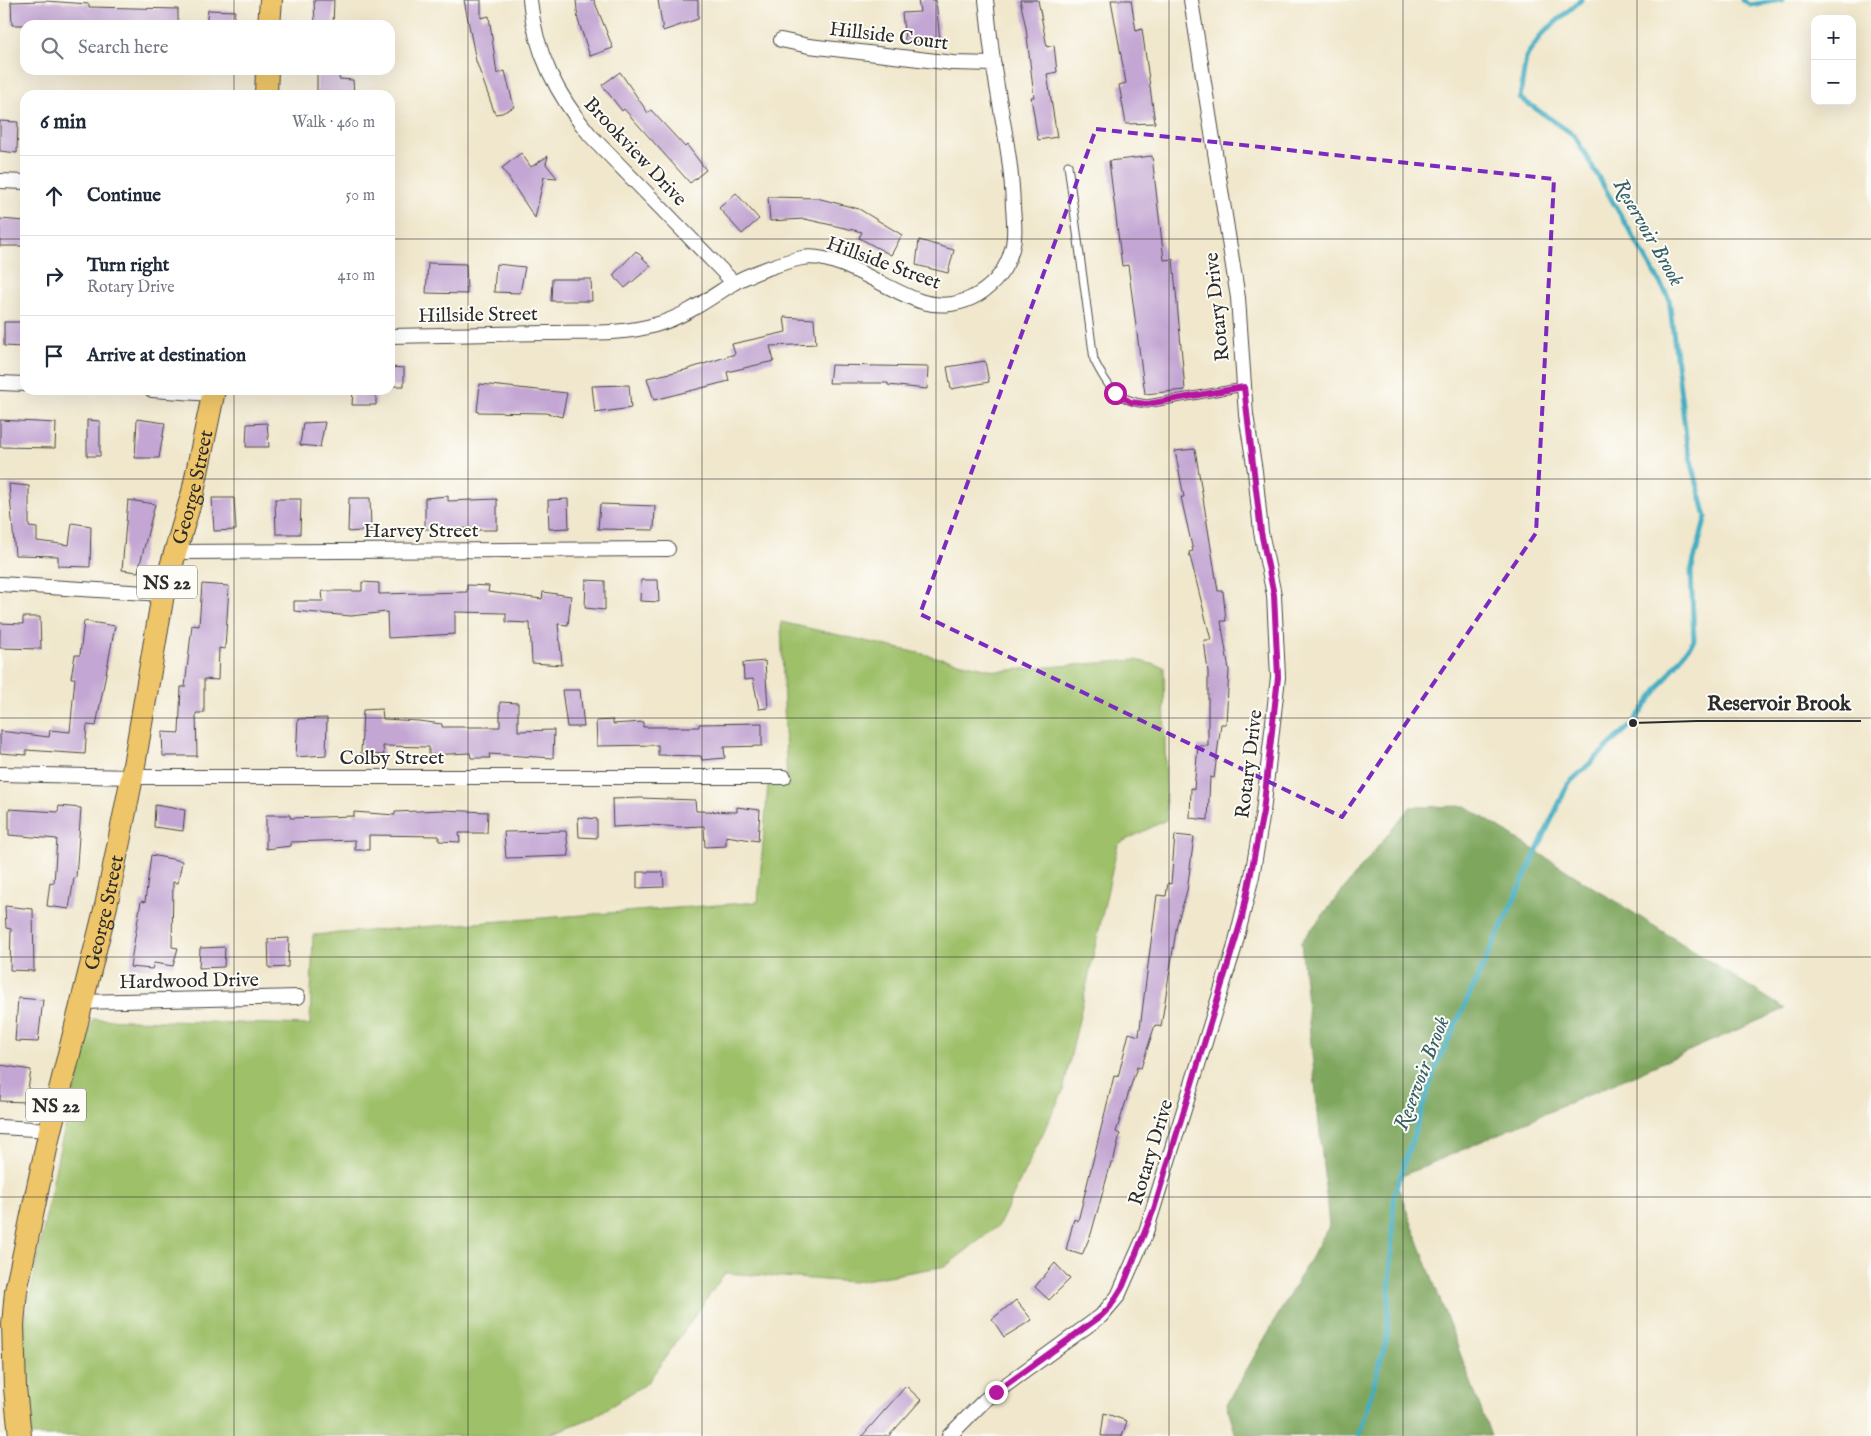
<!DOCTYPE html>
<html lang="en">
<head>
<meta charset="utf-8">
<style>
	:root { --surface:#fff; --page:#f2f2f3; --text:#1f2937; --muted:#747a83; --line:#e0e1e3 }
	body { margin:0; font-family:"IM FELL English",serif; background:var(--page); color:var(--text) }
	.controls { position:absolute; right:15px; top:15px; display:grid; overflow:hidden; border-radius:10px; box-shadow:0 5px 20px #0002 }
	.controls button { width:45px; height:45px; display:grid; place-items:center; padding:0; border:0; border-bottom:1px solid var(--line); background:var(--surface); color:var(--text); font:25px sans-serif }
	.stop { position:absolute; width:15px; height:15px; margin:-11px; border:4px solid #b5179e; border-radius:50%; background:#fff }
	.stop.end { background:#b5179e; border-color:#fff; box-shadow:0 1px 5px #0008 }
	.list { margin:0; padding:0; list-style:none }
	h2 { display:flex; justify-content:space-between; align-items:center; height:65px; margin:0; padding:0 20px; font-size:21px }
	h2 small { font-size:16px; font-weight:400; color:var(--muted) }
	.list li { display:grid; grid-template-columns:32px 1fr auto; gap:15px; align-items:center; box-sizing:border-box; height:80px; padding:0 20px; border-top:1px solid var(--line) }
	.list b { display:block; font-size:19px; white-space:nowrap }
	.list p { margin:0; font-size:16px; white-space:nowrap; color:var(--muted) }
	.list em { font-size:16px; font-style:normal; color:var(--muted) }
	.icon { flex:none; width:28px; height:28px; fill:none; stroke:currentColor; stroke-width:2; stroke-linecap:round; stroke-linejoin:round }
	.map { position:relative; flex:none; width:1871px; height:1436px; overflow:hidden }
	.search { position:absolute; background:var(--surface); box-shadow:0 5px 20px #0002; left:20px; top:20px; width:375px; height:55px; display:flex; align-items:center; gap:12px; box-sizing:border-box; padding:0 18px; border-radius:15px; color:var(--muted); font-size:19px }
	.panel { position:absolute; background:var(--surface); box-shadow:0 5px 20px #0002; left:20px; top:90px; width:375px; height:305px; border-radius:15px }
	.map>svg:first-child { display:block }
</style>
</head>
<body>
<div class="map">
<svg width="1871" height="1436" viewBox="0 0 1871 1436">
	<rect width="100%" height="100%" fill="#fdfcf7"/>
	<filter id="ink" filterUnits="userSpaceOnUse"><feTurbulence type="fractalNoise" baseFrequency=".02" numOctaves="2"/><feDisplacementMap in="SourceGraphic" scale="10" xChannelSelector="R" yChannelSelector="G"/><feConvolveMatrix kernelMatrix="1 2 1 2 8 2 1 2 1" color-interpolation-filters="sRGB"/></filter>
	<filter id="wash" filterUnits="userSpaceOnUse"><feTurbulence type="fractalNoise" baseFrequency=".0096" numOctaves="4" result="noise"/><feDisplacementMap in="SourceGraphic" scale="20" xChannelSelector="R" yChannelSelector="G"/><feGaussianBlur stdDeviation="1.12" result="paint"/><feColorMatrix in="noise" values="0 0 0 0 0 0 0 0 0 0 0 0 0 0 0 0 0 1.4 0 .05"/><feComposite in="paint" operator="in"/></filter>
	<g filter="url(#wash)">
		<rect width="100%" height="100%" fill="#f0e7cc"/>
		<!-- green -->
		<path fill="#9ec069" stroke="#64764a" d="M781 622 998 671 1136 660 1164 667 1166 820 1118 844 1063 1091 999 1225 946 1266 853 1282 725 1273 648 1382 594 1417 545 1436H31L23 1366 24 1324 60 1147 93 1019 310 1025 313 935 758 902 768 784 787 785Z"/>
		<!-- forest -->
		<path fill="#7ea65d" stroke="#546844" d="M1465 806 1785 1009 1395 1179 1491 1436H1236L1227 1404 1329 1226 1301 942 1410 807Z"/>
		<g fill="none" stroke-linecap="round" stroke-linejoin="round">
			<!-- stream -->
			<path stroke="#43adc2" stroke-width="5" d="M1742 0 1750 5 1782 0
				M1359 1436 1387 1338 1394 1195 1435 1069 1568 784 1633 723 1694 640 1691 571 1706 517 1687 445 1669 298 1574 135 1520 98 1526 57 1542 34 1581 0"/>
		</g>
		<g id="blocks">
			<!-- building -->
			<path fill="#c3a6d3" d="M314 0H334L333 25H315Z
				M464 0H481V18L489 16 497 74 505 71 514 107 502 113 495 114 476 61Z
				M576 0H594L613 48 590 56 578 20Z
				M658 0H698V19L663 31Z
				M918 0H936L940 42 905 41 902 13 920 12Z
				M1020 0H1038L1047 47 1054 45 1057 72 1047 74 1057 137 1038 140 1031 97H1034L1026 28Z
				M1111 0H1131L1136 31 1142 29 1155 123 1126 124 1119 85 1126 83Z
				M45 1 89 4V7L178 9V25H12L11 2Z
				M208 10 235 11 233 25H206Z
				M317 70H339V79L353 80 354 95H317Z
				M620 72 648 113 651 110 685 147 687 145 706 170 690 183 624 109 622 111 602 85Z
				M0 121 18 122 17 153 0 151Z
				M521 153 531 167 548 156 546 164 557 178 544 177 535 218 502 168Z
				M1152 156 1164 260 1173 259 1185 390 1145 394 1128 265 1122 266 1109 161Z
				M736 193 759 219 742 234 719 208Z
				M768 197 817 198 859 209 902 235 891 255 859 238 862 232 805 219 770 221Z
				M0 219 25 221V246H0Z
				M919 240 954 250 948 273 916 265Z
				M636 251 651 266 625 288 613 275Z
				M428 263 466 264 467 294 426 293Z
				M496 264 525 267 520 293 494 292Z
				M552 279H591L592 301H551Z
				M784 317 814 319 816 344 770 346 774 361 727 372 729 381 654 400 647 378 685 370 735 354 732 344 786 332Z
				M4 322H23V347L4 346Z
				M985 361 989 382 951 389 947 367Z
				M831 365 928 367 927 389 888 385V383H829Z
				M390 367 404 368V386H390Z
				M480 384 567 393 562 417 547 413 477 412Z
				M629 385 631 408 595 413 592 386Z
				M353 390H376V405H352Z
				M137 419 165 423 159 458H135Z
				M0 420 56 423 55 448 0 447Z
				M87 420 100 421V456H87Z
				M325 422 320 447 300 445 303 423Z
				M267 423 269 447H246L247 424Z
				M1195 449 1218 591H1223L1226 621H1221L1229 670 1226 724H1221L1214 778 1210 777 1208 820 1190 818 1191 788 1194 789 1198 746H1208V672L1204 640H1211L1189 552 1193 551 1181 497H1184L1175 451Z
				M9 484 29 486V527L37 528V541L69 545 72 523 91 526 90 567 58 566V556L15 555Z
				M448 496V501L497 499V530H473V528L425 529V498Z
				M212 498H234L236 530 214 531Z
				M349 498H370L371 530 348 532Z
				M275 499H301L300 534H276Z
				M568 499 569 528 549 529 548 500Z
				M128 500 155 504 138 572 122 570Z
				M600 504 655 506 654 530 598 529Z
				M586 580 605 581V610L585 608Z
				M641 580H658L659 602 640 601Z
				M362 582 379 583V594L467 592V585L489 586 488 592 542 599 543 592 571 596 568 625 558 624 562 665 532 663 530 623 506 622V613L455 612V634L388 638 387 612 351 616 294 611V601H323L322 591H362Z
				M202 584 229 586 225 649 219 648 218 680 204 679V713H196L197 756H163L162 732 179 733 181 687H185L192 625 199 626Z
				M23 617H40L41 649 0 648V623L23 624Z
				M84 621 115 626 96 726 87 725 85 754 26 750V755L0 753V731L49 737 50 730 70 732 75 678H71L75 655H80Z
				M765 661 768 708 759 709 753 679 744 680 743 663Z
				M562 690H580L584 727H567Z
				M500 702 518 703V731L554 730 553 758 489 754 490 758H471L470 753 429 755V747L383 746 384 755 361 754 363 710 382 709 383 719 419 721 442 724V727H500Z
				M327 718 326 755 296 757 298 719Z
				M613 720V724L643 722V727H699V724L762 723V746L724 747 725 758 702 760 701 756 658 755V745L597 746 596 721Z
				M641 798 695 800 696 811 737 812V807L760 810 758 841 726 836V846L705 847 704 826 679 827 651 825 613 827 612 799Z
				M155 805 185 810 183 831 154 827Z
				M59 806 81 808 76 878H74L69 909 47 906 50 882 54 883 57 839 9 835V809L58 812Z
				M442 810 488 812 487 833H459L460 842 439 841V836L369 835V850H355V840L291 842V846L266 849V815H290V818L354 816V812L395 815V812Z
				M578 817 597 819V838L579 837Z
				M566 831 569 856 506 858 504 832Z
				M1175 835 1194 837 1187 891 1177 924 1161 1027 1155 1025 1141 1068 1137 1067 1116 1132 1120 1134 1113 1163H1111L1091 1234 1082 1255 1066 1250 1074 1219 1078 1221 1114 1076 1118 1077 1129 1033 1139 1036 1157 895 1166 896 1168 883 1171 884Z
				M151 855 182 861 178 883 173 882 172 947 178 948 173 966 154 963 152 969 130 967 141 901 145 902Z
				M637 872H663L664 887 637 888Z
				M5 906 33 909 34 971 10 970 11 929 6 928Z
				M289 938 288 967 269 968 268 939Z
				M225 947 224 967 199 968 200 948Z
				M18 998 43 1000 38 1042 15 1041Z
				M1 1065 31 1070 26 1102 0 1101Z
				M1055 1263 1070 1279 1049 1300 1035 1287Z
				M1016 1300 1032 1320 1004 1337 992 1319Z
				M906 1386 921 1400 889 1436H862Z
				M1104 1413 1127 1421 1122 1436H1101Z"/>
		</g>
	</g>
	<g filter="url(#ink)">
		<use href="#blocks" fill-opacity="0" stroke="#494743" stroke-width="1"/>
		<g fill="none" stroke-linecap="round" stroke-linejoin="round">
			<defs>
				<path id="service" d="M1068 165 1094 360C1107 386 1116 401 1147 404L1244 387"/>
				<path id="minor" d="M530 0C535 53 557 95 590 135L734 283
					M781 40 809 46 953 63 994 64
					M0 181 25 182
					M390 336C443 335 495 334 548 333 583 332 621 335 655 325 684 317 707 300 732 284 746 275 786 261 802 258 836 251 889 292 923 302 962 313 1002 288 1012 249 1016 236 1014 221 1013 207 1012 162 1002 119 995 74 991 50 989 25 986 0
					M0 383 25 384
					M152 390 212 394
					M175 552 668 549
					M0 584 163 594
					M0 774 132 777H784
					M81 1002 298 997
					M0 1127 50 1130
					M949 1436 985 1400 1101 1316 1118 1296 1145 1235 1234 949 1252 876 1263 812 1278 677 1274 595 1261 532 1255 471 1246 415 1238 298 1191 0"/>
				<g id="primary">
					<path d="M269 25 271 0"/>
					<path d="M266 95 267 70"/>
					<path id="s1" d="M20 1436 15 1388 13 1325 16 1291 50 1130 106 906 132 777 163 594 193 492 214 390"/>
				</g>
			</defs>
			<!-- service casing -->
			<use href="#service" stroke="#494743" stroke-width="9"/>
			<!-- minor casing -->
			<use href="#minor" stroke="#494743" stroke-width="16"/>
			<!-- primary casing -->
			<use href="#primary" stroke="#494743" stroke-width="24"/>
			<!-- service -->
			<use href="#service" stroke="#fff" stroke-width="7"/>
			<!-- minor -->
			<use href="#minor" stroke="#fff" stroke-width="14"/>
			<!-- primary -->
			<use href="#primary" stroke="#eec569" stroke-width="22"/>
		</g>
	</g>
	<g fill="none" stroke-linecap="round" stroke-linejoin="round" filter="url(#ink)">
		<!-- route -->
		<path stroke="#b5179e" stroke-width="6" d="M996 1392 1101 1316 1110 1307 1123 1286 1154 1209 1242 918 1263 812 1278 677 1274 595 1261 532 1244 387 1147 404 1131 402 1115 393"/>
	</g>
	<!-- marked area -->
	<path fill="none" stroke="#7b2cbf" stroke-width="4" stroke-dasharray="10 6" stroke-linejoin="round" d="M1096 129 1554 179 1536 533 1342 817 920 614Z"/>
	<!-- grid -->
	<path fill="none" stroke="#2b2b2b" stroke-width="1" stroke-opacity="0.55" d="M234 0V25M468 0V1436M702 0V1436M936 0V1436M1169 0V1436M1403 0V1436M1637 0V1436M234 70V95M0 239H25M390 239H1871M234 390V1436M0 479H1871M0 718H1871M0 957H1871M0 1197H1871"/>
	<g text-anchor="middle" stroke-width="4" stroke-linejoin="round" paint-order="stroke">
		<!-- shield labels -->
		<g fill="#fdfcf7" stroke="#6a6a68" stroke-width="1">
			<rect x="137" y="565.5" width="60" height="33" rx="4"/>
			<rect x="26" y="1088.5" width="60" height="33" rx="4"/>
		</g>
		<g font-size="19" font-weight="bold" fill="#2b2b2b">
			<text x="167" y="589">NS 22</text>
			<text x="56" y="1112">NS 22</text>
		</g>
		<!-- street labels -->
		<g font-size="20" fill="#2b2b2b" stroke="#fdfcf7">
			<text transform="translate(889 35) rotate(7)" y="7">Hillside Court</text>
			<text transform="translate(636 151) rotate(47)" y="7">Brookview Drive</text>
			<text transform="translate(884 262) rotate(20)" y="7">Hillside Street</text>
			<text transform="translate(1216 307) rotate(-96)" y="7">Rotary Drive</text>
			<text transform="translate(478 314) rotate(-1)" y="7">Hillside Street</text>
			<text dy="7" stroke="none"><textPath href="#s1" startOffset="969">George Street</textPath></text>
			<text x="421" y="537">Harvey Street</text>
			<text x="392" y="764">Colby Street</text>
			<text transform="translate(1248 764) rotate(-83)" y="7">Rotary Drive</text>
			<text dy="7" stroke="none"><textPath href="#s1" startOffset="534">George Street</textPath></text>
			<text transform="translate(189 980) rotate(-1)" y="7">Hardwood Drive</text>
			<text transform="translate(1150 1152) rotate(-73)" y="7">Rotary Drive</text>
		</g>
		<!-- water labels -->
		<g font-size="21" font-style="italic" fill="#355f67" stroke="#fdfcf7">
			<text transform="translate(1649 232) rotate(60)" y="7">Reservoir Brook</text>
			<text transform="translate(1421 1073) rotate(-69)" y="7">Reservoir Brook</text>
		</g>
	</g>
	<!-- callouts -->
	<path fill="none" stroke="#2b2b2b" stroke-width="2" d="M1633 723L1697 721H1861"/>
	<circle fill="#2b2b2b" stroke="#fdfcf7" stroke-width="2" cx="1633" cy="723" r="5"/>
	<g font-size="21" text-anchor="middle" font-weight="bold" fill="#2b2b2b" stroke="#fdfcf7" stroke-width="4" stroke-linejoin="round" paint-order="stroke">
		<text x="1779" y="710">Reservoir Brook</text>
	</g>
</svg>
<div class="controls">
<button>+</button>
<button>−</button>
</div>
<div class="stop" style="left:1115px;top:393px"></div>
<div class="stop end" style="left:996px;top:1392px"></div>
<div class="search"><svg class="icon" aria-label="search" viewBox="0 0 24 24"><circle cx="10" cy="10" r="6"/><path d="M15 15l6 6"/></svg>Search here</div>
<section class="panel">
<h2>6 min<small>Walk · 460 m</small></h2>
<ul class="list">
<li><svg class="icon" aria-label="ahead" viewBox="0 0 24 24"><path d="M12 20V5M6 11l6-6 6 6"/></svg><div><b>Continue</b></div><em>50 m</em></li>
<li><svg class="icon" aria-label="right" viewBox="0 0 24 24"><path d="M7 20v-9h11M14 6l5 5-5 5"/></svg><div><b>Turn right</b><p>Rotary Drive</p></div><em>410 m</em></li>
<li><svg class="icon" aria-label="arrive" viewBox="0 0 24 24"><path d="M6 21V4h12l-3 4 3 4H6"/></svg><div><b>Arrive at destination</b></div></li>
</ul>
</section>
</div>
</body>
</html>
